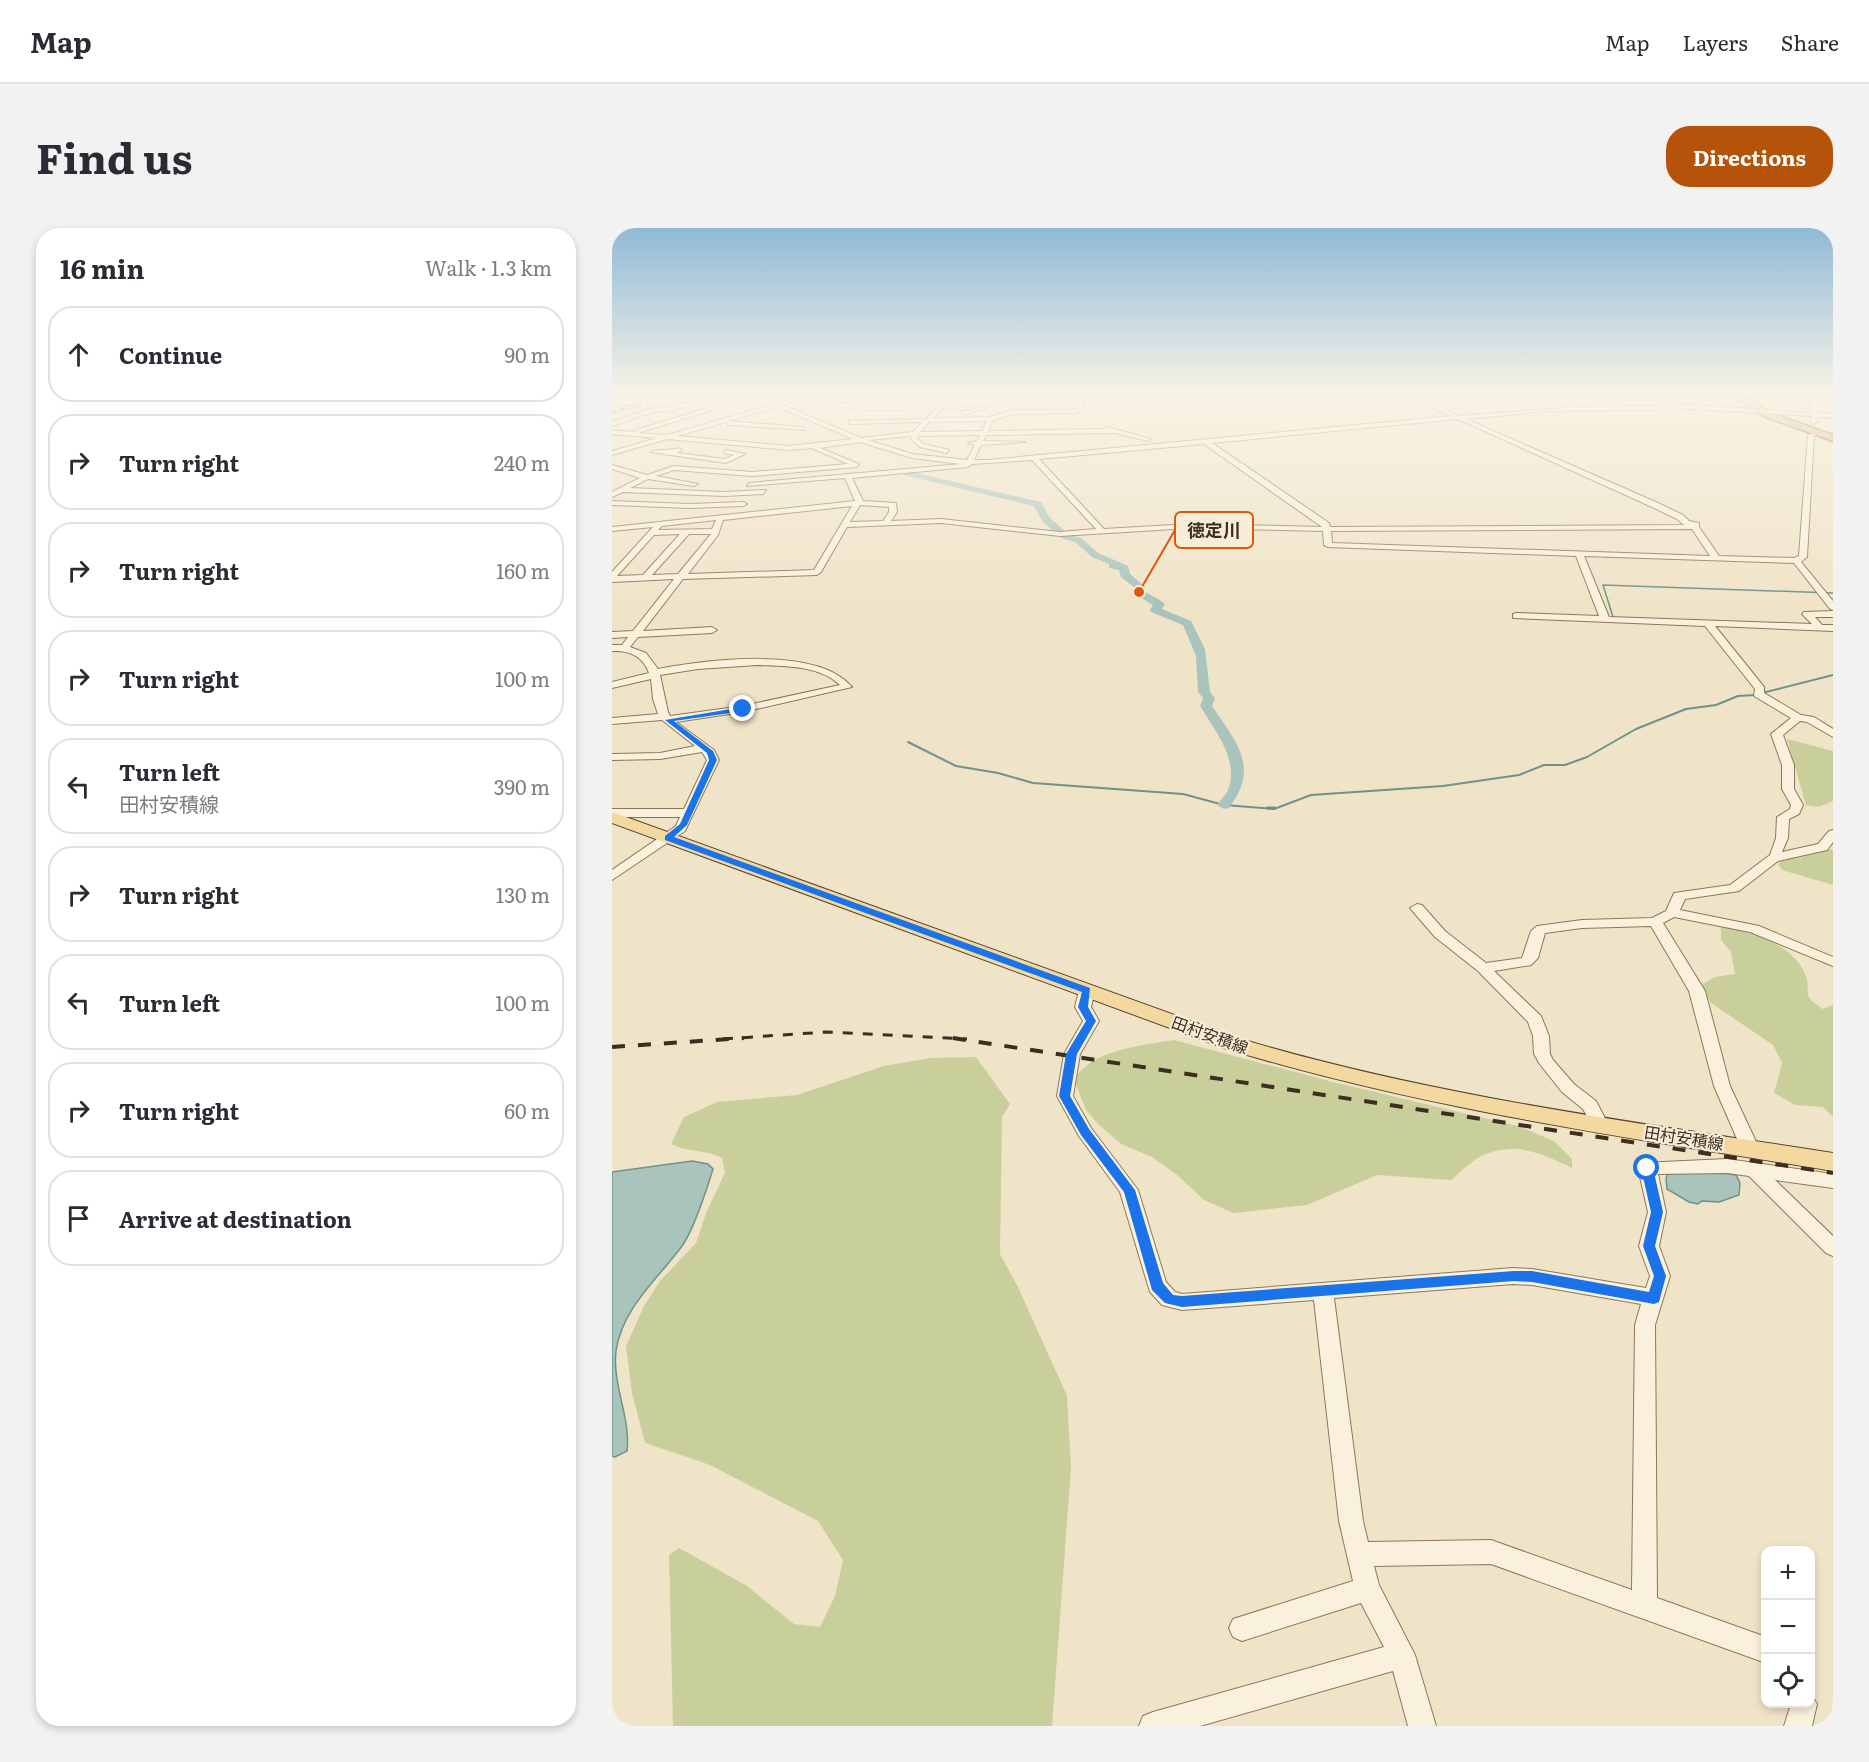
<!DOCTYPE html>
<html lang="en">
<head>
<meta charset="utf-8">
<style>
	:root { --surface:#fff; --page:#f2f2f3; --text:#2b2b33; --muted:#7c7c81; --line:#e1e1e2; --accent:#b45309 }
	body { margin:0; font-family:Literata,"Noto Sans JP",serif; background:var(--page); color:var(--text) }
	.controls { position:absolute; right:18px; bottom:18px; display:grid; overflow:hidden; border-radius:12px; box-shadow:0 3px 9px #0003 }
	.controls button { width:54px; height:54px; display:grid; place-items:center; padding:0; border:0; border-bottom:2px solid var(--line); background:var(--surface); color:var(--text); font:30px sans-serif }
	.stop { position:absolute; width:18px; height:18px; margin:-14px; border:4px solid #1a73e8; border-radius:50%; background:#fff }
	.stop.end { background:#1a73e8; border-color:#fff; box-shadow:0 2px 6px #0008 }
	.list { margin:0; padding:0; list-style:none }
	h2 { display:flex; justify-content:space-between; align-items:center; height:78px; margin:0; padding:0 24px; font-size:26px }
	h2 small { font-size:20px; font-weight:400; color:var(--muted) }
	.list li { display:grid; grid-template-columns:39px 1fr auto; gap:18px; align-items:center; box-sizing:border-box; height:96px; margin:0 12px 12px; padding:0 12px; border:2px solid var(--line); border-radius:24px }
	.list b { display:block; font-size:22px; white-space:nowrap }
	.list p { margin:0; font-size:20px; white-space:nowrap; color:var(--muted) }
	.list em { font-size:20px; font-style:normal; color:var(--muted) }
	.icon { flex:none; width:33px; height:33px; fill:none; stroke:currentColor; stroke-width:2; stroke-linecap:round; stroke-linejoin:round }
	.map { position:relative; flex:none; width:1221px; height:1498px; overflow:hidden; border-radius:24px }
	header { display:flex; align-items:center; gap:36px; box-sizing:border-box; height:84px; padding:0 30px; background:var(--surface); border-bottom:2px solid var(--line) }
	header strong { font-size:28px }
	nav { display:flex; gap:33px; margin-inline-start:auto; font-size:21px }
	.intro { display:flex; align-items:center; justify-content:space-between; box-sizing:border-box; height:144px; padding:0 36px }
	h1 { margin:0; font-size:42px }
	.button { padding:15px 27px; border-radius:24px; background:var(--accent); color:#fff; font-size:21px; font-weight:700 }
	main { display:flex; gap:36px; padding:0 36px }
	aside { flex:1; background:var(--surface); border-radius:24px; box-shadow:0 3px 9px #0003 }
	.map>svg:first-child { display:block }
</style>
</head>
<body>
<header>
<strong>Map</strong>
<nav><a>Map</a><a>Layers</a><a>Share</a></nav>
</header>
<div class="intro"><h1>Find us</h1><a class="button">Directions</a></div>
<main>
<aside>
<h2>16 min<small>Walk · 1.3 km</small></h2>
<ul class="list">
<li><svg class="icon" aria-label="ahead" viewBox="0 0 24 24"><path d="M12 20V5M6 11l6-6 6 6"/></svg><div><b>Continue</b></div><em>90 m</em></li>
<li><svg class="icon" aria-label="right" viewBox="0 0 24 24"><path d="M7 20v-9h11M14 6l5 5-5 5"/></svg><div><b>Turn right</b></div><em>240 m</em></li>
<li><svg class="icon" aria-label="right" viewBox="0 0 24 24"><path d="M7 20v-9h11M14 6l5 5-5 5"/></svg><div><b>Turn right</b></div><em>160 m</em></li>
<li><svg class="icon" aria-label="right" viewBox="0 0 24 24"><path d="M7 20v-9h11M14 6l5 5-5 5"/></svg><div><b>Turn right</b></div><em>100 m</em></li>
<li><svg class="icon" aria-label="left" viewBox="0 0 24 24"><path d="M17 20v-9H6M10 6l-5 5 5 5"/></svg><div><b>Turn left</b><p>田村安積線</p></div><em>390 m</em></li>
<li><svg class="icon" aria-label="right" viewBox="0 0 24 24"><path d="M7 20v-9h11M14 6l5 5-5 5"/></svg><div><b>Turn right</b></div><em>130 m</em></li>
<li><svg class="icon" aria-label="left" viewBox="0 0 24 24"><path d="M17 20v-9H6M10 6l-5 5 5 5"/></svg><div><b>Turn left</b></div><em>100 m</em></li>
<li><svg class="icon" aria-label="right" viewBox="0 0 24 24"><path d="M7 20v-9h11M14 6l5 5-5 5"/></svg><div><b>Turn right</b></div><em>60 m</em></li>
<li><svg class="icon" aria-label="arrive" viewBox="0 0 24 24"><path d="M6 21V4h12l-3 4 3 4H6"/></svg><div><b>Arrive at destination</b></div></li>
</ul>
</aside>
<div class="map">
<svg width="1221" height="1498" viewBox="0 0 1221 1498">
	<rect width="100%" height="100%" fill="#f0e4c8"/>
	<!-- green -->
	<path fill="#c9cf9b" d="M622 166 623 168H626L623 166H688L693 170 604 179 592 170 551 173 546 168Z
		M1175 511 1221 523V573L1207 579 1194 577Z
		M1210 619 1221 622V657L1170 642 1166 636 1172 631 1189 630Z
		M1109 699C1137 702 1182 717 1193 746 1201 765 1186 765 1211 781L1221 777V889L1211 879 1183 877 1162 865 1170 835 1161 817 1099 775 1089 757 1103 749 1123 746 1119 724 1109 712Z
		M562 812 721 854 906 898 942 913 960 931V940C928 925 906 913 869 928 859 933 848 945 839 952L765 947 695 977 621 985 592 972 565 947 540 929 509 916 486 896 474 882 462 852C478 822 531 817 562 812Z
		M364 829 398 876 390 889 388 1026 406 1059 455 1168 459 1240 440 1498H61L57 1327 67 1320 135 1358 182 1396 208 1399 223 1368 231 1332 206 1293 98 1237 33 1215 20 1165 14 1118 32 1078 48 1053 84 1015 94 985 113 945 110 930C94 921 76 925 59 916L72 889 105 874 185 867 272 838 318 830Z"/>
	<!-- water -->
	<path fill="#a9c4bc" stroke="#6f938a" stroke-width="1.5" d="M80 933 96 936 101 941C95 961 81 1003 70 1018 46 1051 10 1080 4 1123 0 1157 19 1190 15 1223L3 1229 0 1228V944Z
		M1103 943 1124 947 1128 955 1127 967 1107 974 1090 973 1086 976 1077 974 1055 961 1054 950 1056 946Z"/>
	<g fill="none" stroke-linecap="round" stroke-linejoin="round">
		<!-- stream-far2 -->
		<path stroke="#6f938a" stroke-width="1.5" d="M1001 389 991 357 1221 365"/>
		<!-- stream-far1 -->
		<path stroke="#6f938a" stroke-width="2" d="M1150 465 1221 447
			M296 514 344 538 386 545 421 555 571 566 612 577 662 581 699 567 831 558 907 547 932 537H953L975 529 1024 501 1074 481 1104 477 1126 468 1143 467"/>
		<!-- stream -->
		<path stroke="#6f938a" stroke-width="3" d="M655 580H663"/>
		<!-- river -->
		<path fill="#a9c4bc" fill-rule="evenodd" d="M295 243 429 274 438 290 456 306 469 310 486 325 516 338 518 346 533 359 532 363C539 368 548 371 553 376L550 381 579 393 593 421 598 464 603 470 600 478C625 515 648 539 617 580L612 581 605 577C608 572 614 567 616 562 628 532 602 501 588 478L591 470 586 464 584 428 571 397 539 384 538 382 541 377 523 366V360L509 349 507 342 497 340V336L480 329 463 314 449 310 431 294 422 278 292 247Z"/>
		<defs>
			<path id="minor" d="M112 166 114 169 53 184 43 183 0 198V194L42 179 53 180Z
				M142 166H152L26 205 55 207 176 172 178 175 171 177 249 210 301 204 310 194 238 196 236 193 314 191 324 181 253 182 155 166H171L253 178 377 179 351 187 349 184 361 181H331L321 190 378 189 400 182H462L470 169 473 171 472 179 465 185 401 186 381 192 376 203 492 201 495 199 539 211 536 213 503 205 374 207 371 213 413 214 369 217 362 232H376L839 188 791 166H799L847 188 962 179 933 166H942L967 179 1083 177 1199 185V169L1196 166H1202L1205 169V185L1221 186V190L1205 189V194L1202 196 1199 194V188L1083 181 936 183 854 191 1046 275 1071 287 1077 293 1087 295V299L1107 328 1182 330 1187 328 1196 207 1206 204 1209 206 1202 208 1195 329 1189 334 1221 373V382L1218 381 1182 335 972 328 997 389 1200 396 1190 386 1192 384 1221 383V389H1203L1210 397H1221V403L1103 398 1152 459V465L1189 487 1202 489 1221 501V509L1195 494 1188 493 1171 507 1182 537V561L1191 577 1187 586 1177 591 1176 610 1170 624 1206 616 1217 603 1221 602V614L1215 622 1166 633 1127 663 1073 671 1068 682 1147 698 1221 729V738L1138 704 1062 689 1051 695 1093 763 1118 858 1147 920 1144 925 1138 926 1132 925 1129 920 1102 858 1077 763 1039 698 970 700 933 705 926 730 919 737 882 743 929 788 937 808 938 826 941 832 962 856 984 873 996 896 993 900H981L971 881 950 864 927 835 922 826 921 808 916 794 866 743 823 709 798 680 805 676 810 677 833 703 874 735 910 730 919 703 925 698 970 692 1040 690 1054 683 1062 665 1118 657 1158 627 1164 610 1165 589 1178 581 1179 577 1170 561V537L1159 506 1179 490 1142 468 1143 461 1093 398 901 390V386L904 385 987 388 964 328 716 319 712 317 711 303 578 300 448 308 329 295 235 299 209 344 205 347 71 351 31 403 100 399 105 402 100 405 26 409 18 419 34 425 46 441C95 432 205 417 240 459L131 484 64 494 102 522 107 532 73 603 0 652V642L64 598 68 589H0V581H72L95 532 90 524 48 531 0 532V526L48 525 83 518 50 492 0 496V490L46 486 41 471 39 451 0 460V454L37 445C31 428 17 422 0 423V417H10L16 409 0 410V404L21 403 62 351 0 354V344L41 299 0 303V299L243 273 233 250 135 258 137 255 349 236 300 230 248 214 208 220 247 236 245 239 140 248 62 242 44 248 86 256 82 258 36 251 18 260 112 264 154 262 151 266 112 268 11 264 0 269V264L28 250 0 241V237L35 247 62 238 140 244 236 236 200 220 177 222 55 211 0 227V223L45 210 0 206V202L23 204V202ZM166 179 241 211 177 218 65 208 114 194 116 197 193 202 191 199 116 193ZM846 191 1040 279 1065 291 1072 297 718 299 717 295 600 215ZM375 193 370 203 308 204 317 194ZM368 207 365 213 356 215 363 217 355 232 300 226 256 212 299 208 300 212 308 219 335 225 337 222 312 216 305 211 306 208ZM592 216 710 299 578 296 492 301 427 231ZM420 232 484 301 448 304 329 291 279 293 285 284 284 275 251 273 240 250 356 239 360 236ZM248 277 277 279V284L271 293 238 294ZM240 278 202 342 76 346 106 307 111 292ZM104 292 100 301 46 302 50 298ZM1080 301 1098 328 720 315 719 303ZM68 306 31 347 5 348 42 307ZM77 306H99L66 346 40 347ZM145 437C173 438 207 437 228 457L131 478 58 488 56 484 48 447 86 441Z
				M1060 166H1097L1094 168Z
				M1108 166 1129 169 1126 171Z
				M28 176V178L0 184V180Z
				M67 220 70 222 65 225 113 231 122 227 112 225 114 222 133 226 114 235 38 224C43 221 57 223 67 220Z
				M0 273 77 276 131 274 135 276 131 278 77 280 0 277Z
				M475 757 483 762 479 779 487 793 468 826 461 868 479 900 526 962 554 1054 563 1064 570 1066 901 1040 920 1041 1034 1060 1038 1048 1027 1018 1036 984 1026 940 1029 935 1115 931 1221 946V960L1163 952 1221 1008V1028L1214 1025 1137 948 1115 945 1046 946 1054 984 1047 1018 1058 1048 1043 1097 1045 1370 1154 1409V1435L879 1336 762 1338 767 1357 803 1427 824 1498H796L781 1443 588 1498H527L531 1488 541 1484 772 1419 749 1375 630 1413 621 1409 617 1400 621 1391 741 1353 727 1293 702 1072 570 1082 550 1077 538 1064 508 964 467 908 445 868 452 826 471 793 463 779 467 762ZM901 1056 920 1057 1029 1076 1023 1097 1020 1362 879 1312 756 1314 751 1293 722 1070Z
				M1198 1465 1205 1476 1200 1498H1172L1179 1476H1198Z"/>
			<path id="major" d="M0 584 629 811C823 869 1022 894 1221 925V943C1014 909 816 882 615 821L0 595Z"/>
			<path id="highway" d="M1119 166H1129L1157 184 1221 207V213L1151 188Z"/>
		</defs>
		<!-- minor casing -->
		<use href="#minor" stroke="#8d765c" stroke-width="2"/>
		<!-- major casing -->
		<use href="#major" stroke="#5b4430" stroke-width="2"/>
		<!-- highway casing -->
		<use href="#highway" stroke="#5b4430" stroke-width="3"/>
		<!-- minor -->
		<use href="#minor" fill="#faf1dc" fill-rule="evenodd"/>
		<!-- major -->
		<use href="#major" fill="#f3d9a0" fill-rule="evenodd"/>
		<!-- highway -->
		<use href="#highway" fill="#e0a458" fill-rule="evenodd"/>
		<!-- rail-far2 -->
		<path stroke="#3d2e20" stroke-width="1.5" stroke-dasharray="4.5 4.5" stroke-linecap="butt" d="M0 184 55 166"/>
		<!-- rail-far1 -->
		<path stroke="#3d2e20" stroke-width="3" stroke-dasharray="10 10" stroke-linecap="butt" d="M111 811 214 804 355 811"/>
		<!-- rail -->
		<path stroke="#3d2e20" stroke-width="4" stroke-dasharray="13 13" stroke-linecap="butt" d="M341 810 1221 945
			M0 819 132 810"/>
		<defs>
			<path id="minor-bridge" d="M139 167 166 177"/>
		</defs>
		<!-- minor-bridge casing -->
		<use href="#minor-bridge" stroke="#8d765c" stroke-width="7" stroke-linecap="butt"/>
		<!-- minor-bridge -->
		<use href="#minor-bridge" stroke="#faf1dc" stroke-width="6"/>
	</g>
	<!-- sky -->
	<linearGradient id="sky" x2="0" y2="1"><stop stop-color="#8fbad6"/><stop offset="0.44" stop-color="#f8f3e6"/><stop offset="1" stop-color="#f8f3e6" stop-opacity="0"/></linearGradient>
	<rect width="1221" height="376" fill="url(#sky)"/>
	<!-- route -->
	<path fill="#1a73e8" d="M131 479 133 483 62 493 101 523 105 532 75 597 62 609 478 760 476 779 484 793 465 826 458 868 477 901 523 962 551 1055 561 1067 570 1068 902 1043H920L1037 1064 1042 1048 1031 1018 1039 984 1029 940 1035 936 1041 940 1051 984 1043 1018 1054 1048 1047 1074 1042 1076 920 1054 902 1053 570 1079 553 1075 540 1062 512 964 469 907 447 868 454 826 474 793 466 779 470 764 53 612V608L68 596 97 532 95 525 53 492Z"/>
	<g text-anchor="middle" stroke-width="4.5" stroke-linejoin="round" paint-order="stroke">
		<!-- street labels -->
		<g font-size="16" fill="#3d2e20" stroke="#f7eed8">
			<text transform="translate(598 807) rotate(20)" y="6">田村安積線</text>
			<text transform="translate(1072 910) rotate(9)" y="6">田村安積線</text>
		</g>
	</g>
	<!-- callouts -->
	<path fill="none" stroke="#df570d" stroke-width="2" d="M527 364L563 302"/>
	<circle fill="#df570d" stroke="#f7eed8" stroke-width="2" cx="527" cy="364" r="6"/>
	<rect fill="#f7eed8" stroke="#df570d" stroke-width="2" x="563" y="284" width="78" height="36" rx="6"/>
	<g font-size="18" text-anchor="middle" font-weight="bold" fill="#3d2e20">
		<text x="602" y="309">徳定川</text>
	</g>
</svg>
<div class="controls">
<button>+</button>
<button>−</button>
<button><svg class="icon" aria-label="locate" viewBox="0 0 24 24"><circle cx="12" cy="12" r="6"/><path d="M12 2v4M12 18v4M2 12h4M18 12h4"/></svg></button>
</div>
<div class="stop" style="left:1035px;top:940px"></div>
<div class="stop end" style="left:131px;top:481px"></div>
</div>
</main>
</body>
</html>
